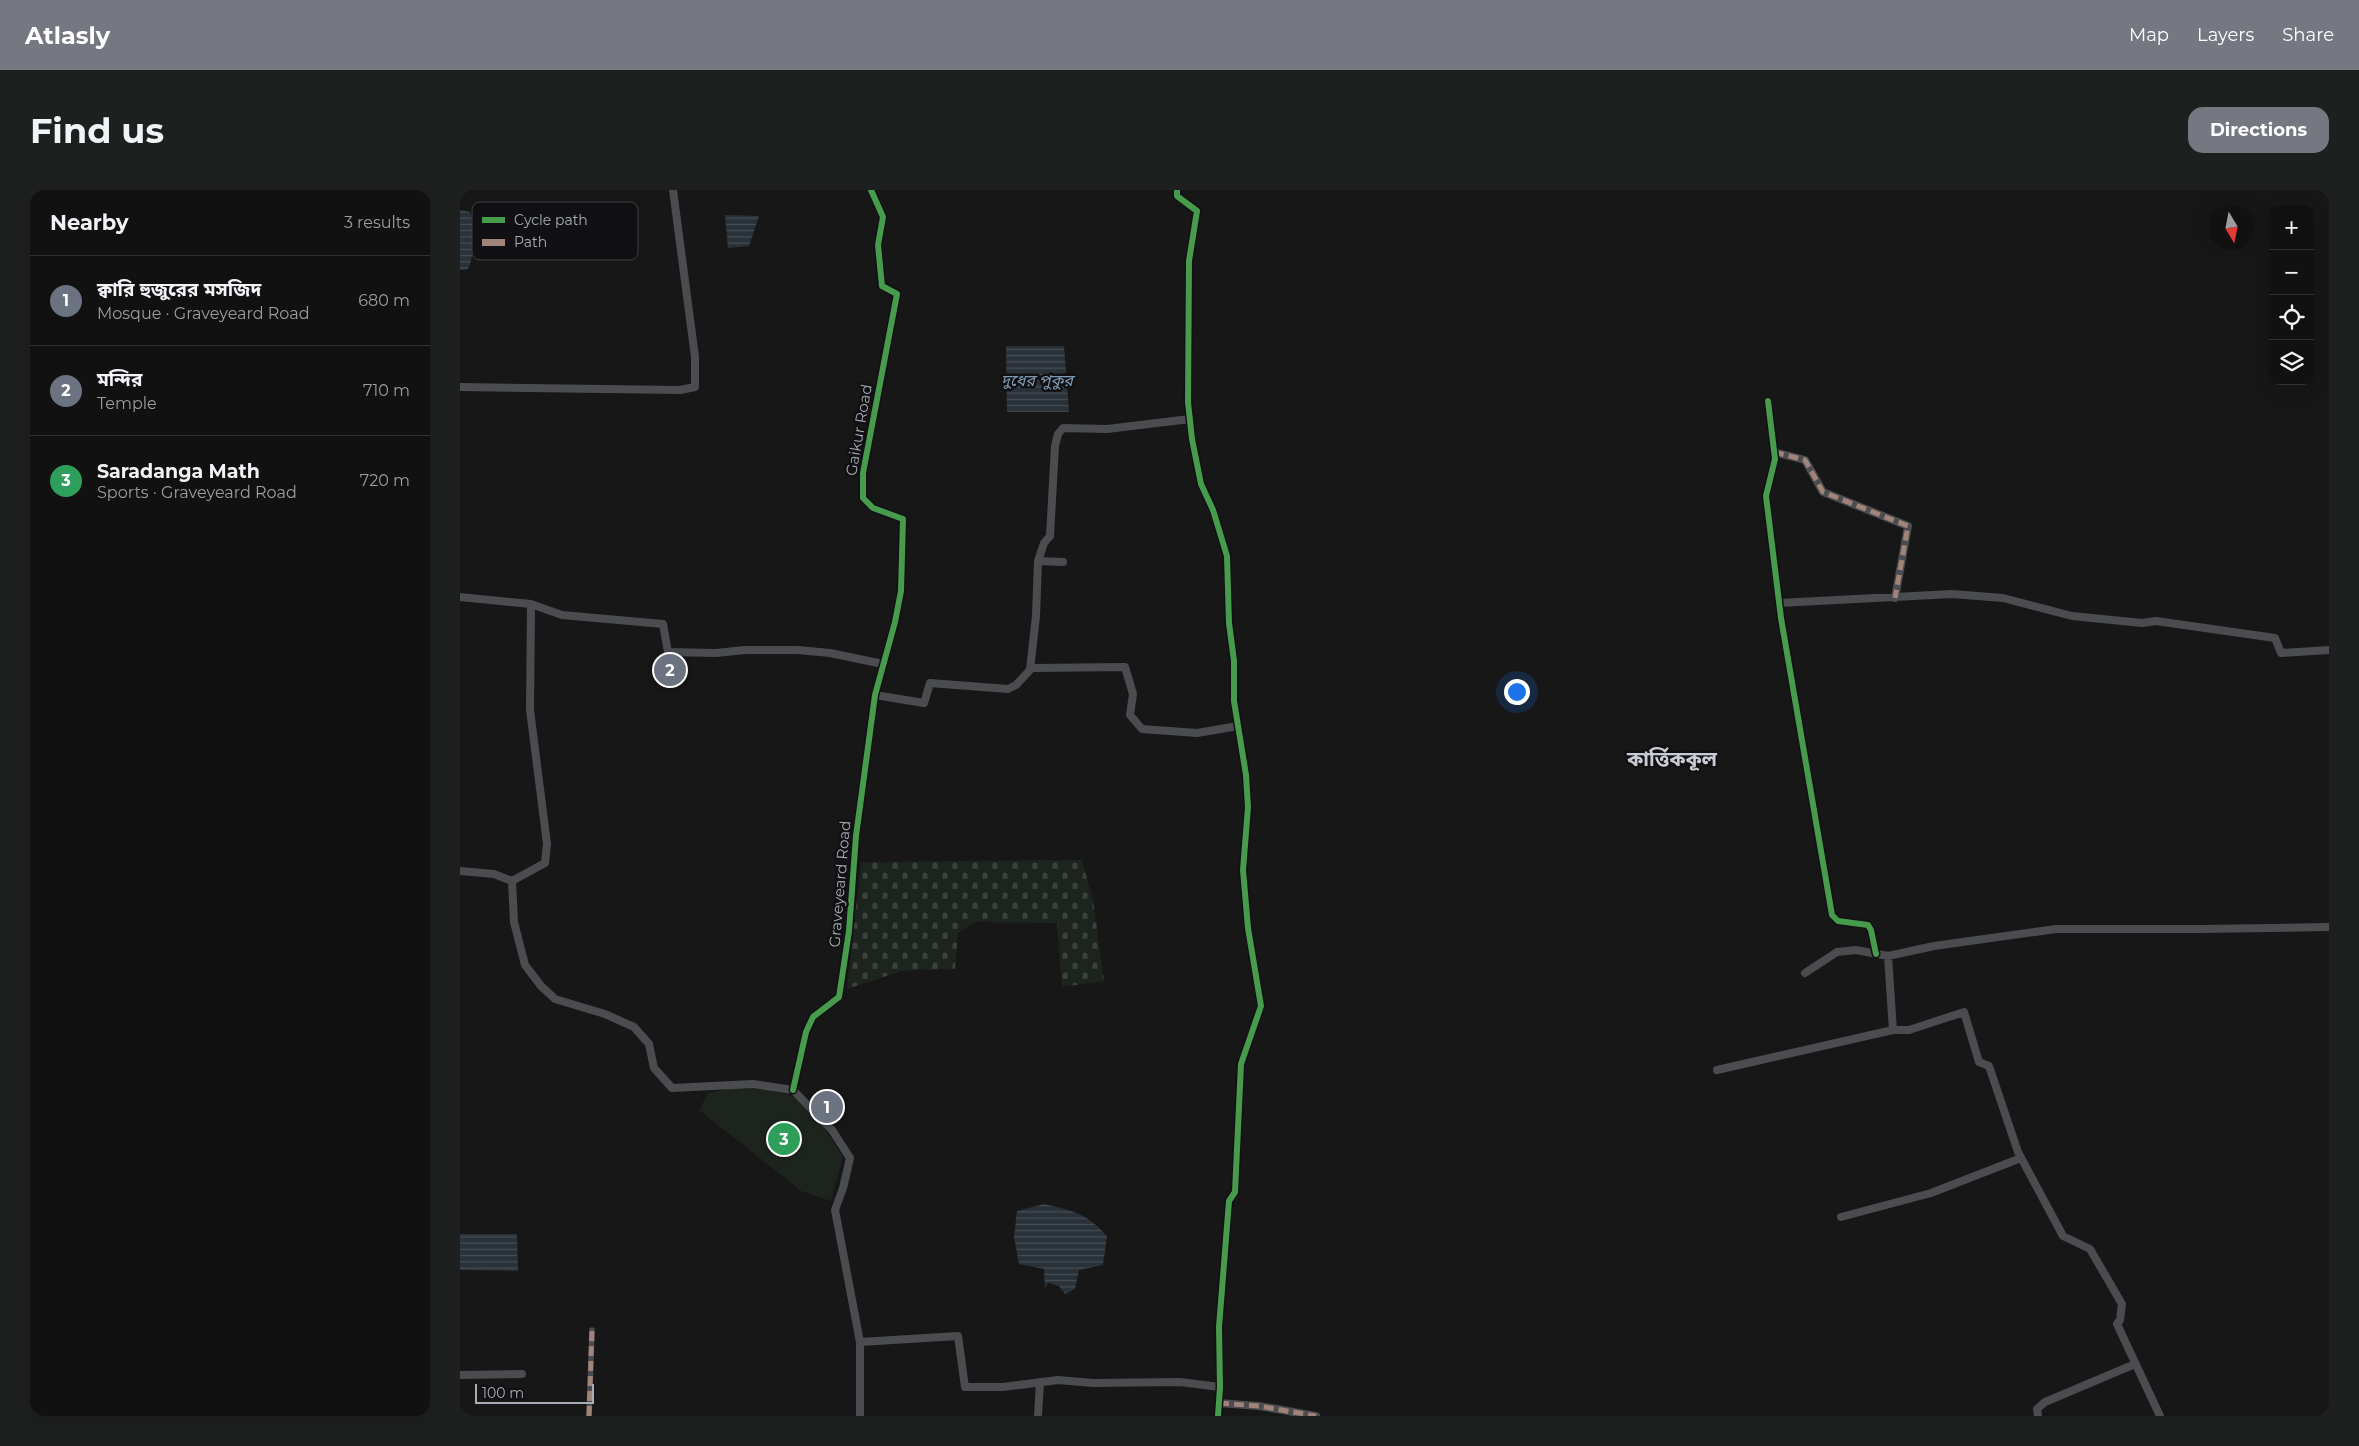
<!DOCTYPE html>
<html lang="en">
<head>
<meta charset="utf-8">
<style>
	:root { --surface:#111; --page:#1e1f1f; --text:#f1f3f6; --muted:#9c9d9f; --line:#303131; --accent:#757880 }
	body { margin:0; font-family:Montserrat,"Noto Sans Bengali",sans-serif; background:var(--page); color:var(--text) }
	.controls { position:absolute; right:15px; top:15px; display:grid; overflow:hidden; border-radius:10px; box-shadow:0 5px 20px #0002 }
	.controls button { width:45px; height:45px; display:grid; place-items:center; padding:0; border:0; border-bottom:1px solid var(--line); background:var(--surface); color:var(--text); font:25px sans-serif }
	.compass { position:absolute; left:1749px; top:15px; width:45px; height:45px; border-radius:50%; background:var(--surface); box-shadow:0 5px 20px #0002; rotate:170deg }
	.scale { position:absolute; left:15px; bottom:12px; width:119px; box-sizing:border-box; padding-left:5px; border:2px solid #a8adb8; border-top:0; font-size:14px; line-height:18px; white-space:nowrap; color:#a8adb8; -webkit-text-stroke:4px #111113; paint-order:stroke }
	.you { position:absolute; left:1056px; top:501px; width:18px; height:18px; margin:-12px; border:4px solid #fff; border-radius:50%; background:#1a73e8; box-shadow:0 0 0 8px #1a73e833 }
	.badge { display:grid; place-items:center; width:32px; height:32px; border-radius:50%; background:var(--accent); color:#fff; font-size:16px; font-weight:700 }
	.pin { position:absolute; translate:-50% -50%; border:2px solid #fff; box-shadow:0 1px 5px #0006 }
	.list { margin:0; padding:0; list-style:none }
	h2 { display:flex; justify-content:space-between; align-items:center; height:65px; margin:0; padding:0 20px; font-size:21px }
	h2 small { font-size:16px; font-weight:400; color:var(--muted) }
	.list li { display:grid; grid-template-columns:32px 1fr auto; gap:15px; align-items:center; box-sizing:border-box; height:90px; padding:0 20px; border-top:1px solid var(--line) }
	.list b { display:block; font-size:19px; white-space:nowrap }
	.list p { margin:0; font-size:16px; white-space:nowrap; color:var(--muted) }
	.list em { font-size:16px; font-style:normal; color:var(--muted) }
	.icon { flex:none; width:28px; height:28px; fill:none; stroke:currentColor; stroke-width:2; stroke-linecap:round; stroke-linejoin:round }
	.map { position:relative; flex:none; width:1869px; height:1226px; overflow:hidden; border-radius:15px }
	header { display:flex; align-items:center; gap:30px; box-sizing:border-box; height:70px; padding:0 25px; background:var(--accent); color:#fff }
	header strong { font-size:24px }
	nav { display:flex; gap:28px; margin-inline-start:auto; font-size:18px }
	.intro { display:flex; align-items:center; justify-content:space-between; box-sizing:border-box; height:120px; padding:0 30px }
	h1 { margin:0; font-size:35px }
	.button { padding:12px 22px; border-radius:15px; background:var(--accent); color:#fff; font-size:18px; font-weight:700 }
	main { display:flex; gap:30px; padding:0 30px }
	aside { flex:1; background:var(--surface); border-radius:15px; box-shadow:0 5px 20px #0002 }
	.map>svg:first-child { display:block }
</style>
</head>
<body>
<header>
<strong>Atlasly</strong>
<nav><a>Map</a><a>Layers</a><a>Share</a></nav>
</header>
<div class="intro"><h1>Find us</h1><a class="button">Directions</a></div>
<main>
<aside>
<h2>Nearby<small>3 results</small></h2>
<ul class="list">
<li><span class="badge" style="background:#6b7280">1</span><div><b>ক্বারি হুজুরের মসজিদ</b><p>Mosque · Graveyeard Road</p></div><em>680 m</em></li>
<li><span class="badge" style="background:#6b7280">2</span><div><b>মন্দির</b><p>Temple</p></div><em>710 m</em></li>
<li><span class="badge" style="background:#2e9e5b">3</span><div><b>Saradanga Math</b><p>Sports · Graveyeard Road</p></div><em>720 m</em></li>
</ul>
</aside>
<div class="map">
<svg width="1869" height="1226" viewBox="0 0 1869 1226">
	<defs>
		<pattern id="cemetery-stones" width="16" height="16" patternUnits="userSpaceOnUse" patternTransform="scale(1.25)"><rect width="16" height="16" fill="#1d241e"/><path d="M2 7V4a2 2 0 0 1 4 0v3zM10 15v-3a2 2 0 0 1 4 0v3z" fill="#3b413d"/></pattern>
		<pattern id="water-rules" width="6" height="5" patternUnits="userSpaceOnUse" patternTransform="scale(1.25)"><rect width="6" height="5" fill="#2a3239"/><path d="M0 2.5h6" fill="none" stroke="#464d54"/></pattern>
	</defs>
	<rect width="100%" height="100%" fill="#171717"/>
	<!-- grass -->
	<path fill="#1d241e" d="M280 897C298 900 321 900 338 909 354 918 373 952 383 967L371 1011 341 1001 239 920 248 903Z"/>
	<!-- cemetery -->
	<path fill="url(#cemetery-stones)" d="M622 670 633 710 644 791 602 797 597 733 515 732 498 743 495 779 442 781 387 799 401 672Z"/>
	<!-- water -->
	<path fill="url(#water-rules)" d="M0 20 10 22C16 37 15 64 8 79L0 80Z
		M265 25 299 26 289 56 268 58Z
		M546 156H604L609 222H547Z
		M584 1014C614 1021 626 1023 647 1046L643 1075 619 1080 615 1099 605 1104 599 1096 588 1093 585 1098 584 1079 559 1074 554 1047 557 1021Z
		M0 1044H57L58 1081 0 1080Z"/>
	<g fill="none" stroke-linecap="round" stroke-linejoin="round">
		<!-- pedestrian -->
		<path stroke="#4b4c50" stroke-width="5.5" d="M129 1226 132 1140"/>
		<!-- minor -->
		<path stroke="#4b4c50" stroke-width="8" d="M717 0V6L737 21 729 71 728 212 732 249 741 294 753 320 767 366 769 433 774 471V511L786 585 788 617 783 680 788 738 801 816 781 874 775 1002 769 1011 759 1137 760 1197 758 1226
			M0 197 220 200 235 197V167L213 0
			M1308 211 1315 269 1306 306 1321 428 1372 725 1378 731 1408 735 1411 740 1416 764
			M1314 262 1345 270 1363 302 1448 336 1435 408
			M578 371 603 372
			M0 407 71 414 70 520 87 654 85 673 52 691
			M1319 413 1492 404 1543 408 1612 426 1682 433 1696 431 1815 448 1821 463 1869 460
			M71 414 102 425 203 434 208 462 256 463 285 460H338L370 463 423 474
			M575 478 665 477 673 504 670 525 682 539 737 543 778 536
			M415 505 464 513 470 493 548 499 556 495 570 480 576 426 578 371 584 353 590 346 595 256 598 244 603 238 647 239 730 229
			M0 681 34 684 52 691
			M52 691 54 732 65 775 81 796 95 809 145 824 174 837 189 854 194 878 212 898 293 894 333 900 372 940 390 968 383 998 375 1020 400 1152V1226
			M1345 783 1377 762 1396 760 1428 766 1474 756 1596 739H1740L1869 737
			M1433 840H1449L1504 822 1519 872 1529 876 1558 962 1603 1046 1630 1059 1662 1114 1660 1130 1657 1134 1700 1226
			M1257 880 1433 840 1428 766
			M333 900 346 842 353 827 379 807 389 741 396 646 415 505 435 432 441 401 443 329 413 318 403 308V283L437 104 422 96 418 55 423 27 411 0
			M1381 1027 1471 1003 1561 968
			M400 1152 498 1146 505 1197H543L598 1190 633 1193 720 1192 760 1197
			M0 1185 62 1184
			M759 1213 799 1216 856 1226
			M578 1226 580 1192
			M1578 1226 1577 1219 1585 1212 1675 1174"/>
		<!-- quiet -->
		<path stroke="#a18479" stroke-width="5" stroke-dasharray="10 5" stroke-linecap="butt" d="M1314 262 1345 270 1363 302 1448 336 1435 408
			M759 1213 799 1216 856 1226
			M129 1226 132 1140"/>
		<defs>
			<path id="cycleway" d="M717 0V6L737 21 729 71 728 212 732 249 741 294 753 320 767 366 769 433 774 471V511L786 585 788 617 783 680 788 738 801 816 781 874 775 1002 769 1011 759 1137 760 1197 758 1226
				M1308 211 1315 269 1306 306 1321 428 1372 725 1378 731 1408 735 1411 740 1416 764
				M333 900 346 842 353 827 379 807 389 741 396 646 415 505 435 432 441 401 443 329 413 318 403 308V283L437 104 422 96 418 55 423 27 411 0"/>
		</defs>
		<!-- cycleway casing -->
		<use href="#cycleway" stroke="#111113" stroke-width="9"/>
		<!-- cycleway -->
		<use href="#cycleway" stroke="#469c4c" stroke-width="6"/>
	</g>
	<g text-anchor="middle" stroke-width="5" stroke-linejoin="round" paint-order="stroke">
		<!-- street labels -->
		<g font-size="15" fill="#a8adb8" stroke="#111113">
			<text transform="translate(399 240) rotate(-80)" y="5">Gaikur Road</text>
			<text transform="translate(380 694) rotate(-85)" y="5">Graveyeard Road</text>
		</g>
		<!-- water labels -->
		<g font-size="16" font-style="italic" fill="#7f9bb3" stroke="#111113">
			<text x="577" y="196">দুধের পুকুর</text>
		</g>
		<!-- district labels -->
		<g font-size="20" font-weight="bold" fill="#c9ccd4" stroke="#111113">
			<text x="1212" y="576">কার্ত্তিককূল</text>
		</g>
	</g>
	<!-- legend -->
	<rect x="12" y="12" width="166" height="58" rx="8" fill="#111113" stroke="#3e4045" stroke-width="1"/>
	<rect x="22" y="27" width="23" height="6" fill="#469c4c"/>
	<rect x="22" y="49" width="23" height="7" fill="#a18479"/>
	<g font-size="14" fill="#a8adb8">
		<text x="54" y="35">Cycle path</text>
		<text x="54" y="57">Path</text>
	</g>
</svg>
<div class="controls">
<button>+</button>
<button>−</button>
<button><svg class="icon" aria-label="locate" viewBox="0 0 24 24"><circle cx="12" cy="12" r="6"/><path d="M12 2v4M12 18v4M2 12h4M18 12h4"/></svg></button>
<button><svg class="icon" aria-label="layers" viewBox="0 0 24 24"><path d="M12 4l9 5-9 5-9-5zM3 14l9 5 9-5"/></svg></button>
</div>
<svg class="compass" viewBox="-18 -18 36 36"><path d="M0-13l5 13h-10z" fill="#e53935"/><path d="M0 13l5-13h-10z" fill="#9c9d9f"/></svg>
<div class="scale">100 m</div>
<div class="you"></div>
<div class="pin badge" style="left:367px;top:917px;background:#6b7280">1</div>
<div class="pin badge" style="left:210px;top:480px;background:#6b7280">2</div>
<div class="pin badge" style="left:324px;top:949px;background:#2e9e5b">3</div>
</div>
</main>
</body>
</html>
